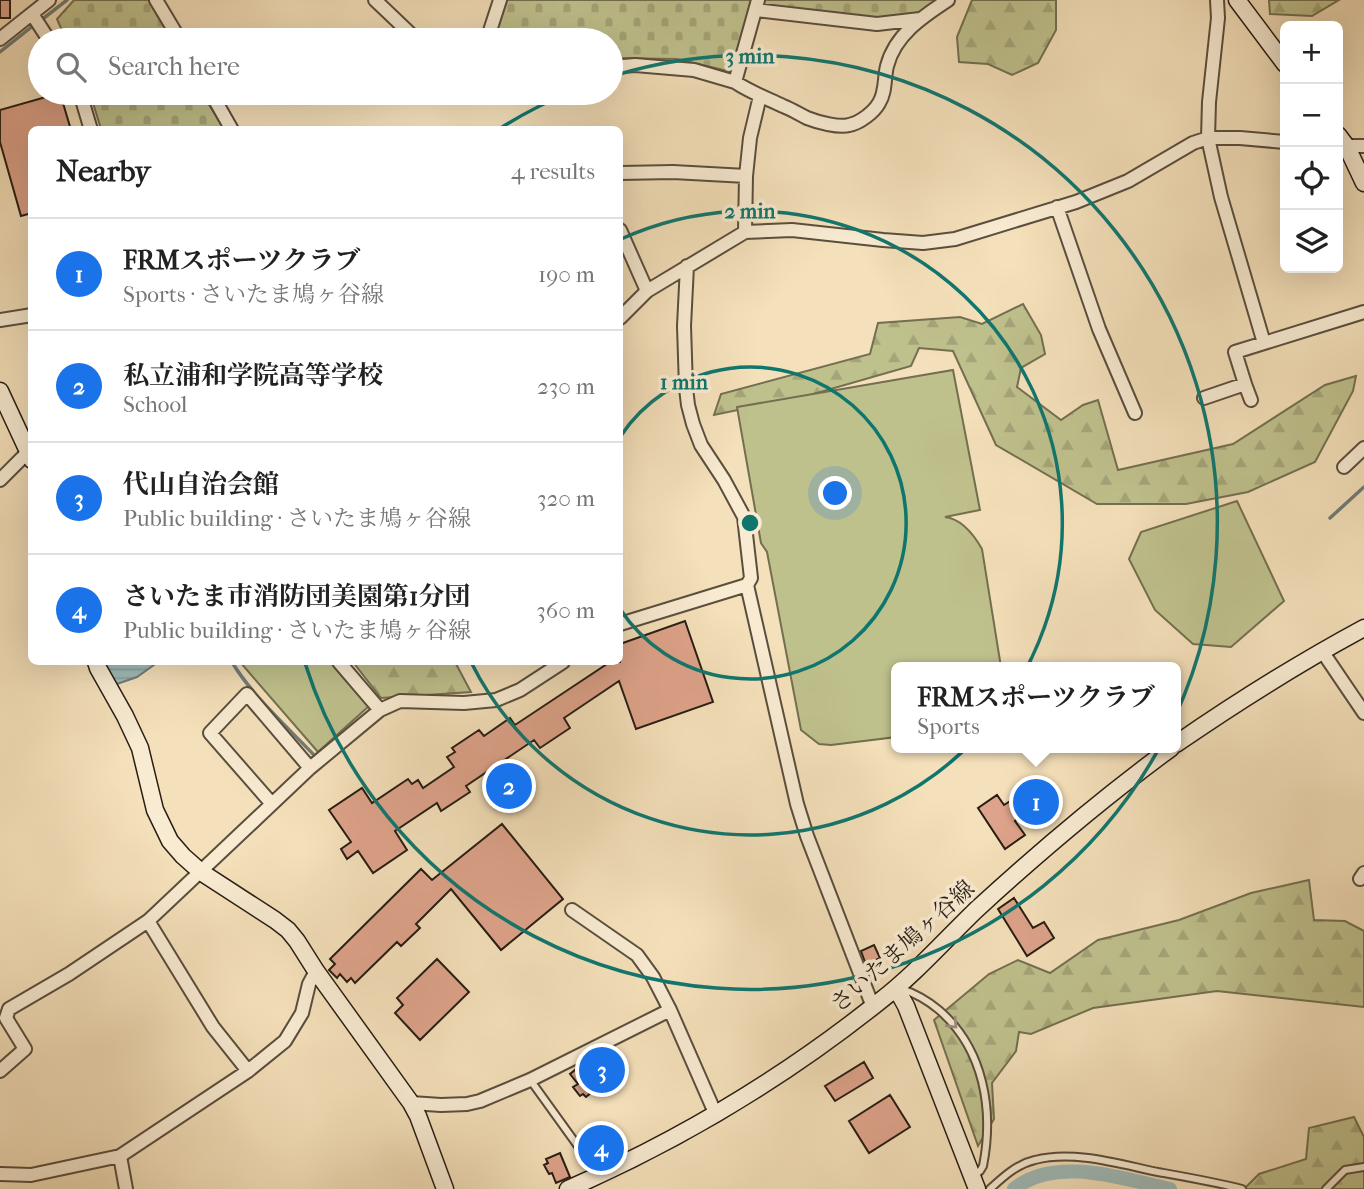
<!DOCTYPE html>
<html lang="en">
<head>
<meta charset="utf-8">
<style>
	:root { --surface:#fff; --page:#f6f6f6; --text:#222; --muted:#767676; --line:#e0e0e0; --accent:#1a73e8 }
	body { margin:0; font-family:"IM FELL French Canon","Noto Serif JP",serif; background:var(--page); color:var(--text) }
	.controls { position:absolute; right:21px; top:21px; display:grid; overflow:hidden; border-radius:10px; box-shadow:0 7px 28px #0002 }
	.controls button { width:63px; height:63px; display:grid; place-items:center; padding:0; border:0; border-bottom:2px solid var(--line); background:var(--surface); color:var(--text); font:35px sans-serif }
	.you { position:absolute; left:836px; top:494px; width:24px; height:24px; margin:-18px; border:5px solid #fff; border-radius:50%; background:#1a73e8; box-shadow:0 0 0 10px #1a73e833 }
	.badge { display:grid; place-items:center; width:46px; height:46px; border-radius:50%; background:var(--accent); color:#fff; font-size:23px; font-weight:700 }
	.pin { position:absolute; translate:-50% -50%; border:4px solid #fff; box-shadow:0 2px 7px #0006 }
	.popup { position:absolute; left:891px; top:662px; width:290px; height:91px; box-sizing:border-box; display:grid; place-content:center; border-radius:10px; background:var(--surface); filter:drop-shadow(0 2px 5px #0005); font-size:23px; white-space:nowrap; color:var(--muted) }
	.popup b { font-size:26px; color:var(--text) }
	.popup::after { content:''; position:absolute; left:50%; top:100%; margin-left:-14px; border:14px solid transparent; border-top-color:var(--surface) }
	.list { margin:0; padding:0; list-style:none }
	h2 { display:flex; justify-content:space-between; align-items:center; height:91px; margin:0; padding:0 28px; font-size:30px }
	h2 small { font-size:23px; font-weight:400; color:var(--muted) }
	.list li { display:grid; grid-template-columns:46px 1fr auto; gap:21px; align-items:center; box-sizing:border-box; height:112px; padding:0 28px; border-top:2px solid var(--line) }
	.list b { display:block; font-size:26px; white-space:nowrap }
	.list p { margin:0; font-size:23px; white-space:nowrap; color:var(--muted) }
	.list em { font-size:23px; font-style:normal; color:var(--muted) }
	.icon { flex:none; width:38px; height:38px; fill:none; stroke:currentColor; stroke-width:2; stroke-linecap:round; stroke-linejoin:round }
	.map { position:relative; flex:none; width:1364px; height:1189px; overflow:hidden }
	.search { position:absolute; background:var(--surface); box-shadow:0 7px 28px #0002; left:28px; top:28px; width:595px; height:77px; display:flex; align-items:center; gap:18px; box-sizing:border-box; padding:0 24px; border-radius:38px; color:var(--muted); font-size:26px }
	.panel { position:absolute; background:var(--surface); box-shadow:0 7px 28px #0002; left:28px; top:126px; width:595px; height:539px; border-radius:10px }
	.map>svg:first-child { display:block }
</style>
</head>
<body>
<div class="map">
<svg width="1364" height="1189" viewBox="0 0 1364 1189">
	<defs>
		<pattern id="forest-firs" width="22" height="20" patternUnits="userSpaceOnUse" patternTransform="scale(1.75)"><rect width="22" height="20" fill="#bfc18d"/><path d="M5 1l3.5 6h-7zM16 11l3.5 6h-7z" fill="#a4a579"/></pattern>
		<pattern id="cemetery-stones" width="16" height="16" patternUnits="userSpaceOnUse" patternTransform="scale(1.75)"><rect width="16" height="16" fill="#bfc18d"/><path d="M2 7V4a2 2 0 0 1 4 0v3zM10 15v-3a2 2 0 0 1 4 0v3z" fill="#a4a579"/></pattern>
		<pattern id="water-rules" width="6" height="5" patternUnits="userSpaceOnUse" patternTransform="scale(1.75)"><rect width="6" height="5" fill="#9fbbb9"/><path d="M0 2.5h6" fill="none" stroke="#89a09e"/></pattern>
	</defs>
	<rect width="100%" height="100%" fill="#f4e0ba"/>
	<filter id="stains"><feTurbulence type="fractalNoise" baseFrequency=".00286" numOctaves="4"/><feColorMatrix values="0 0 0 0 .2 0 0 0 0 .09 0 0 0 0 .02 0 0 0 .5 -.17"/></filter>
	<radialGradient id="worn" r=".72"><stop offset=".6" stop-color="#630" stop-opacity="0"/><stop offset="1" stop-color="#630" stop-opacity=".3"/></radialGradient>
	<!-- forest -->
	<path fill="url(#forest-firs)" stroke="#736f50" stroke-width="2" d="M972 0H1056V30L1038 63 1012 75 988 64 959 62 957 37Z
		M1269 0H1339L1312 16 1270 14Z
		M1023 304 1041 335 1045 354 1021 368 1017 387 1061 420 1083 405 1098 400 1118 470 1233 444 1325 385 1356 376 1353 391 1315 462 1248 492 1186 504H1097L996 445 953 351 919 348 911 366 810 395 714 415 721 394 870 354 878 323 960 317 982 324Z
		M353 662H455L471 692 381 698Z
		M1309 880 1314 920 1345 921 1364 931V1007L1217 991 1093 1008 1031 1034 1019 1032 1016 1051 992 1083 994 1119 978 1146 934 1020 989 974 1018 960 1050 973 1098 940 1179 920 1251 893Z
		M1354 1117 1364 1137V1189H1244L1259 1174 1306 1159 1309 1128Z"/>
	<!-- cemetery -->
	<path fill="url(#cemetery-stones)" stroke="#736f50" stroke-width="2" d="M74 0H148L172 40H66L57 19Z
		M503 0H937L915 16 878 20 751 4 732 72 677 59 611 58V40H489Z
		M90 93H202L224 129H101Z"/>
	<!-- green -->
	<path fill="#bfc18d" stroke="#736f50" stroke-width="2" d="M953 370 980 510 945 517C962 519 974 535 982 549L1001 667H896V737L831 745 819 744 801 730 767 552 761 543 737 407Z
		M1237 501 1284 601 1231 647 1193 644 1155 610 1129 559 1141 532Z
		M240 662H331L369 706 318 752Z"/>
	<!-- water -->
	<path fill="url(#water-rules)" stroke="#6f7c77" stroke-width="2" d="M104 662H158L137 677 114 685Z"/>
	<g fill="none" stroke-linecap="round" stroke-linejoin="round">
		<!-- stream -->
		<path stroke="#6f7c77" stroke-width="3.5" d="M40 21 67 0
			M0 52 34 25
			M1330 518 1364 487
			M232 662C250 693 287 727 313 754"/>
		<!-- canal -->
		<path stroke="#9fbbb9" stroke-width="14" d="M1014 1189C1055 1155 1123 1179 1170 1189"/>
	</g>
	<!-- building -->
	<path fill="#dea38b" stroke="#271d13" stroke-width="2" d="M0 0H10V18H0Z
		M60 93 71 130H32V213L21 216 0 142V110Z
		M685 621 713 702 636 729 619 681 564 718 570 728 540 748 534 740 466 786 470 792 441 811 437 803 395 831 407 850 373 873 358 851 347 859 341 849 351 842 329 810 362 788 372 803 408 779 412 784 418 780 423 788 454 767 447 757 455 752 452 748 479 730 484 736 510 718 515 725 610 662H620V644Z
		M1028 782 1042 802 1015 821 1025 835 1005 849 978 808 997 795 1004 805 1023 793 1019 788Z
		M502 824 563 899 501 950 451 889 416 924 420 928 401 946 397 942 355 983 351 978 347 982 340 974 337 978 329 970 335 964 330 959 421 869 432 880Z
		M1014 898 1033 928 1044 922 1054 938 1027 956 998 909Z
		M874 945 880 958 866 965 861 951Z
		M437 959 469 992 420 1040 395 1013 403 1005 397 998Z
		M607 1051 621 1081 599 1091 597 1088 586 1097 583 1094 580 1096 573 1087 578 1084 570 1074 585 1062Z
		M864 1062 873 1078 835 1101 825 1086Z
		M890 1095 910 1127 869 1153 849 1121Z
		M599 1134 610 1151 599 1158 589 1141Z
		M560 1153 570 1177 556 1183 552 1173 549 1174 544 1165 548 1163 546 1159Z"/>
	<g fill="none" stroke-linecap="round" stroke-linejoin="round">
		<defs>
			<path id="lane" d="M902 989C917 994 927 1000 939 1010 984 1049 994 1110 983 1166L980 1171 975 1175
				M531 1081 598 1174
				M990 1189C1003 1177 1017 1164 1035 1160 1074 1150 1119 1164 1158 1172 1186 1177 1215 1182 1242 1189
				M1326 1189 1345 1170 1364 1167"/>
			<path id="street" d="M156 0 180 40
				M375 0 417 40
				M1217 0 1218 18 1209 102 1208 138 1221 197 1264 343
				M756 10 877 24 920 19
				M32 14 49 40
				M0 39 49 0
				M487 40 500 0
				M611 67 635 65 694 70 735 82 758 0
				M735 82C750 92 766 98 783 106 791 109 799 114 807 118 817 122 839 128 849 125 860 123 874 112 879 103 886 92 884 78 887 66 895 35 922 17 948 0
				M80 93 91 130
				M211 93 232 130
				M1342 146H1364
				M620 173 673 172 746 176
				M1057 207 1099 329 1135 413
				M620 230 647 291
				M745 232 746 176 750 138 760 96
				M687 266 684 326 686 388 688 405 693 424 701 445 724 480 744 517 751 578 747 585 797 804 807 836 873 1007
				M620 318 647 291 745 232 792 230 883 240 923 243 955 239 1076 202 1128 181 1193 143 1208 138H1240L1285 142
				M0 320 32 315
				M1204 398 1245 384
				M1251 400 1245 384 1235 352 1364 312
				M1344 467 1364 448
				M0 480 28 452
				M620 624 747 585
				M1322 651 1364 713
				M339 662 380 710
				M272 804 210 733 247 694 310 768
				M1360 879 1364 873
				M572 910 637 955 653 977 670 1010 716 1115
				M148 921 213 1027 248 1071
				M0 1071 25 1049 6 1018 9 1009 69 974 148 921 310 768 380 710 400 701 464 703 496 700 520 690 563 662
				M411 1103 441 1105 467 1104 480 1101 530 1080 670 1010
				M120 1156 248 1071 285 1041 302 1013 309 984 316 971
				M0 1174 31 1175 120 1156 126 1189"/>
			<path id="secondary" d="M1237 0 1285 64
				M1338 135 1347 147 1364 183
				M0 391 32 460
				M96 662 98 668 125 716 140 748 155 810 170 841 183 856 201 872 275 920 288 930 297 941 316 971 411 1103 418 1116 445 1189
				M1176 744C1237 702 1299 663 1364 628
				M896 988 906 1006 977 1189
				M568 1189C680 1140 785 1077 880 1001 915 974 944 941 976 910 1038 853 1103 798 1171 748"/>
		</defs>
		<!-- lane casing -->
		<use href="#lane" stroke="#5a4e3d" stroke-width="10"/>
		<!-- street casing -->
		<use href="#street" stroke="#5a4e3d" stroke-width="16"/>
		<!-- secondary casing -->
		<use href="#secondary" stroke="#271d13" stroke-width="19"/>
		<!-- lane -->
		<use href="#lane" stroke="#f8ebd2" stroke-width="6"/>
		<!-- street -->
		<use href="#street" stroke="#f8ebd2" stroke-width="12"/>
		<!-- secondary -->
		<use href="#secondary" stroke="#f8ebd2" stroke-width="16"/>
	</g>
	<!-- one-way arrows -->
	<defs><path id="oneway-chevron" d="M-2-3.5L2.5 0L-2 3.5" fill="none" stroke-width="1.6" stroke-linecap="round" stroke-linejoin="round" transform="scale(1.75)"/></defs>
	<use stroke="#9a8e7c" href="#oneway-chevron" transform="translate(953 1024) rotate(47)"/>
	<!-- distance rings -->
	<g fill="none" stroke="#0f766e" stroke-width="3.5">
		<path d="M620 437A156 156 0 1 1 620 609"/>
		<path d="M621 239A312 312 0 1 1 471 662"/>
		<path d="M499 129A467 467 0 0 1 568 93M613 76A467 467 0 1 1 305 663"/>
	</g>
	<g text-anchor="middle" stroke-width="7" stroke-linejoin="round" paint-order="stroke">
		<!-- street labels -->
		<g font-size="23" fill="#271d13" stroke="#f8ebd2">
			<text transform="translate(902 946) rotate(-42)" y="8">さいたま鳩ヶ谷線</text>
		</g>
	</g>
	<circle cx="750" cy="523" r="10" fill="#0f766e" stroke="#f8ebd2" stroke-width="3.5"/>
	<g font-size="21" text-anchor="middle" font-weight="bold" fill="#0f766e" stroke="#f8ebd2" stroke-width="7" stroke-linejoin="round" paint-order="stroke">
		<text x="750" y="63">3 min</text>
		<text x="750" y="218">2 min</text>
		<text x="684" y="389">1 min</text>
	</g>
	<rect width="100%" height="100%" filter="url(#stains)"/>
	<rect width="100%" height="100%" fill="url(#worn)"/>
</svg>
<div class="controls">
<button>+</button>
<button>−</button>
<button><svg class="icon" aria-label="locate" viewBox="0 0 24 24"><circle cx="12" cy="12" r="6"/><path d="M12 2v4M12 18v4M2 12h4M18 12h4"/></svg></button>
<button><svg class="icon" aria-label="layers" viewBox="0 0 24 24"><path d="M12 4l9 5-9 5-9-5zM3 14l9 5 9-5"/></svg></button>
</div>
<div class="you"></div>
<div class="pin badge" style="left:1036px;top:802px">1</div>
<div class="popup"><b>FRMスポーツクラブ</b>Sports</div>
<div class="pin badge" style="left:509px;top:786px">2</div>
<div class="pin badge" style="left:602px;top:1070px">3</div>
<div class="pin badge" style="left:601px;top:1148px">4</div>
<div class="search"><svg class="icon" aria-label="search" viewBox="0 0 24 24"><circle cx="10" cy="10" r="6"/><path d="M15 15l6 6"/></svg>Search here</div>
<section class="panel">
<h2>Nearby<small>4 results</small></h2>
<ul class="list">
<li><span class="badge">1</span><div><b>FRMスポーツクラブ</b><p>Sports · さいたま鳩ヶ谷線</p></div><em>190 m</em></li>
<li><span class="badge">2</span><div><b>私立浦和学院高等学校</b><p>School</p></div><em>230 m</em></li>
<li><span class="badge">3</span><div><b>代山自治会館</b><p>Public building · さいたま鳩ヶ谷線</p></div><em>320 m</em></li>
<li><span class="badge">4</span><div><b>さいたま市消防団美園第1分団</b><p>Public building · さいたま鳩ヶ谷線</p></div><em>360 m</em></li>
</ul>
</section>
</div>
</body>
</html>
